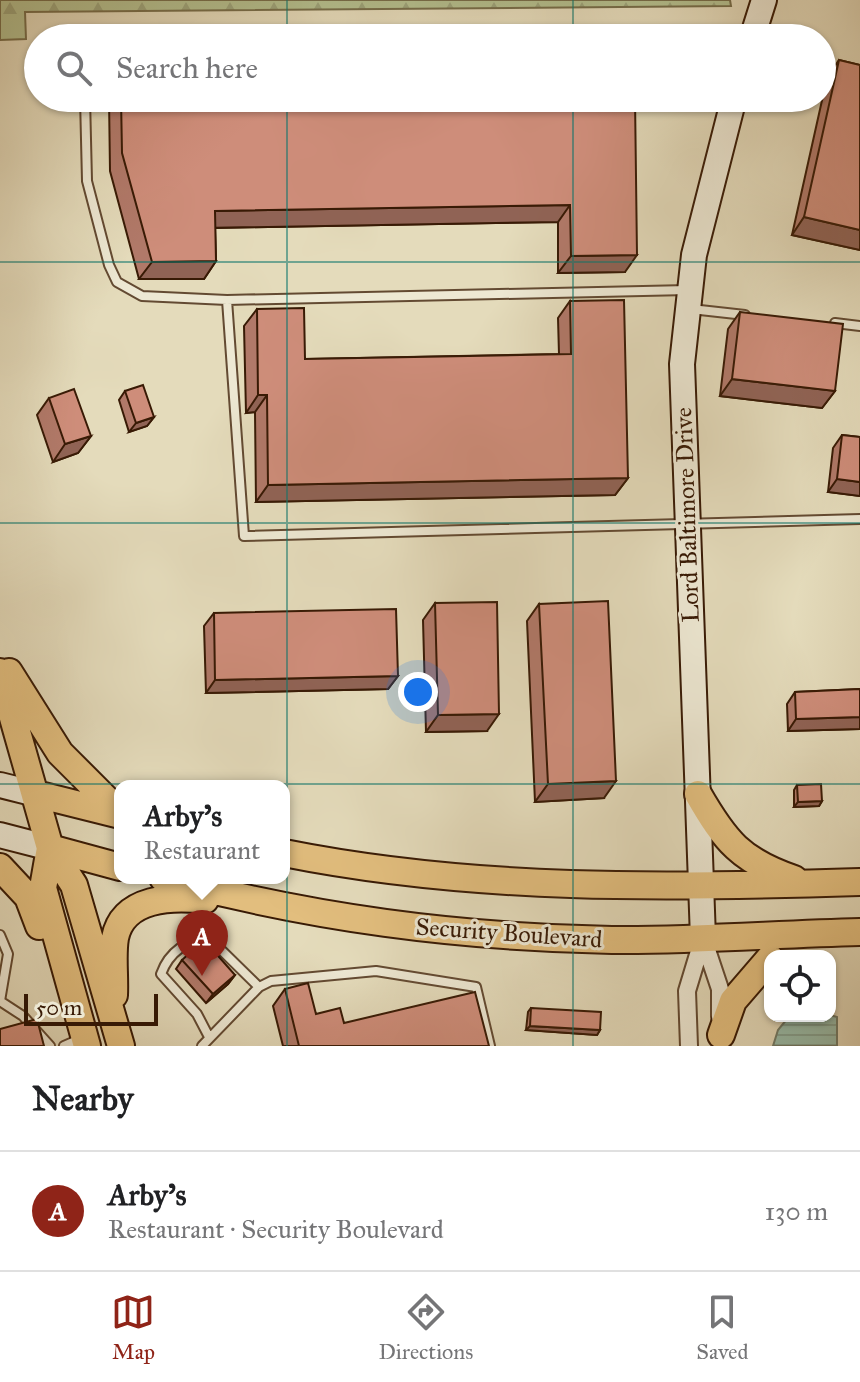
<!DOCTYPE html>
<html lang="en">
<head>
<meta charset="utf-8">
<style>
	:root { --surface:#fff; --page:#f2f2f2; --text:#202124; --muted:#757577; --line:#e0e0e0; --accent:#8f2418 }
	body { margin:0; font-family:"IM FELL Great Primer",serif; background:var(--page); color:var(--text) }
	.controls { position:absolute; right:24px; bottom:24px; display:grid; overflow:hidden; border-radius:16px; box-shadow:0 2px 6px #0004 }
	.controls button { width:72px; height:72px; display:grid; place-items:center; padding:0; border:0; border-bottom:2px solid var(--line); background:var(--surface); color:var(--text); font:40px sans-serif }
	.scale { position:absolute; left:24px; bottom:20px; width:134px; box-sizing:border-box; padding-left:8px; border:4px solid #381a05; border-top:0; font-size:22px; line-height:28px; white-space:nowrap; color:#381a05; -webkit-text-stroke:6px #ede8d3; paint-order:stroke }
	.you { position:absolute; left:418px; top:692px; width:28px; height:28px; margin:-20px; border:6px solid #fff; border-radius:50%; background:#1a73e8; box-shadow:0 0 0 12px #1a73e833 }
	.badge { display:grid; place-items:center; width:52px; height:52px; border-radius:50%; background:var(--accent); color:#fff; font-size:26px; font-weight:700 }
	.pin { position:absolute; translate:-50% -66px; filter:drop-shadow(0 2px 4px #0008) }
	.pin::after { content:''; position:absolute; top:42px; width:28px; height:24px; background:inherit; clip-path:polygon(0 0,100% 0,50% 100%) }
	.popup { position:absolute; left:114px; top:780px; width:176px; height:104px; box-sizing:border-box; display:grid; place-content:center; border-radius:16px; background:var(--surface); filter:drop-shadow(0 2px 6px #0005); font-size:26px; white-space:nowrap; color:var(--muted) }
	.popup b { font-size:30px; color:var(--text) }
	.popup::after { content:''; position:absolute; left:50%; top:100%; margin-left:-16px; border:16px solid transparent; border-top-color:var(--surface) }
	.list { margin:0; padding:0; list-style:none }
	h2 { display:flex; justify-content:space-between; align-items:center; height:104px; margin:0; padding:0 32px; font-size:34px }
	h2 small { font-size:26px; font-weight:400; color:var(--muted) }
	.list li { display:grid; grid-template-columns:52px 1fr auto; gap:24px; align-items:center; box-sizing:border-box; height:120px; padding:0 32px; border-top:2px solid var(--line) }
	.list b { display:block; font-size:30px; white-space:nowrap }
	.list p { margin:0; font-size:26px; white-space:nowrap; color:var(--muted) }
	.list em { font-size:26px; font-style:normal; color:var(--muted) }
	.icon { flex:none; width:44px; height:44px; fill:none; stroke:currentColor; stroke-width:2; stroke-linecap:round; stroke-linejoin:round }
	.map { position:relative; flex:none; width:860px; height:1046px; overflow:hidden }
	.search { position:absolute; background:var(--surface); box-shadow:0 2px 6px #0004; left:24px; right:24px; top:24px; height:88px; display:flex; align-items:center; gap:20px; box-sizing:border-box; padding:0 28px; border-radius:44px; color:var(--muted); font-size:30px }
	.sheet { height:224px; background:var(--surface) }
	nav { display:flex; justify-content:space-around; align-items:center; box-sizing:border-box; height:112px; border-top:2px solid var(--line); background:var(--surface); font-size:22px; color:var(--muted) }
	nav a { display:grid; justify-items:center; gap:4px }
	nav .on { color:var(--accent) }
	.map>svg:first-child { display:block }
</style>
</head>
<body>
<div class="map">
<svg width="860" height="1046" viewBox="0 0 860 1046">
	<defs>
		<pattern id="forest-firs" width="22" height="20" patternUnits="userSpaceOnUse" patternTransform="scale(2)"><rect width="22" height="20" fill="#b4c090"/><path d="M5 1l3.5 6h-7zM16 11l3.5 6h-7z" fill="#9ca47b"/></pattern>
		<pattern id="water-rules" width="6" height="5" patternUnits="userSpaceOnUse" patternTransform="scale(2)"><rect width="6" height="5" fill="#97bcaa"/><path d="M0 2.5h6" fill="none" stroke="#83a191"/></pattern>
	</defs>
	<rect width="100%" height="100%" fill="#e4dbbb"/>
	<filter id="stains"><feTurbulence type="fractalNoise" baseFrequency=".0025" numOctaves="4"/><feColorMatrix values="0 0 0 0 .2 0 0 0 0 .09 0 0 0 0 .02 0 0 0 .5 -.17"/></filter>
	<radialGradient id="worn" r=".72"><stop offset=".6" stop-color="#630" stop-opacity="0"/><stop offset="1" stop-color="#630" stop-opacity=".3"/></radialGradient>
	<!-- forest -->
	<path fill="url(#forest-firs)" stroke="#766d4a" stroke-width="2" d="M0 0H730L731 6 25 12 26 39 0 40Z"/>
	<!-- water -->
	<path fill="url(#water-rules)" stroke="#717b68" stroke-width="2" d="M830 1015 837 1017V1046H773L778 1030 787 1019Z"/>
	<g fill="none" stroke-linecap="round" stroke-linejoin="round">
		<defs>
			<path id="lane" d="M477 38 583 33 604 38
				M609 38 642 31 671 38
				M85 98 87 181 109 265 117 282 142 296 227 300 688 290
				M227 300 244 536 860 519
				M691 309 745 315
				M835 323 860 326
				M0 935 8 954 0 1001
				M0 1001 23 1016 50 1046
				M209 1037 197 1014 161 974C169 952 187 939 210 939L259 987
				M64 1046 80 1039
				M202 1046 259 987 271 981 376 971 476 987 490 1046"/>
			<path id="street" d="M703 938 720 989V1017
				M689 1046 687 991 703 938"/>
			<path id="secondary" d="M752 38 764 0
				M0 785 36 794
				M0 835 50 848
				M703 938 682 364 694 255 734 98"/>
			<path id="primary" d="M0 672 50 848 74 885 121 1046
				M9 672 60 753 120 813
				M36 794 120 815
				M698 794C725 841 741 861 794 879
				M50 848 43 888 87 1046
				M50 848 120 867
				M284 853C474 891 667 888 860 882
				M0 867 28 897 39 926
				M163 878C313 918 456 937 612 940 694 941 777 934 860 932
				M114 995C115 976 112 955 115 938 123 897 173 896 205 900
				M721 1035 733 1001 770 958"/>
		</defs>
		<!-- lane casing -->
		<use href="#lane" stroke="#634a32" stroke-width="12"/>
		<!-- street casing -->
		<use href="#street" stroke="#634a32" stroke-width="20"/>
		<!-- secondary casing -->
		<use href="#secondary" stroke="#381a05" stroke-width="28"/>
		<!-- primary casing -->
		<use href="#primary" stroke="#381a05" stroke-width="30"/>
		<!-- lane -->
		<use href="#lane" stroke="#ede8d3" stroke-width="8"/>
		<!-- street -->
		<use href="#street" stroke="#ede8d3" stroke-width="16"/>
		<!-- secondary -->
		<use href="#secondary" stroke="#ede8d3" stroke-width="24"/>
		<!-- primary -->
		<use href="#primary" stroke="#e2be7e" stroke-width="26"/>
	</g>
	<!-- wall -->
	<path fill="#b17969" stroke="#381a05" stroke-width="2" d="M839 60 860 65V250L792 235 827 78Z
		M109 98H635L625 272 558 273V222L215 228 216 261 204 279H139L110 171Z
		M570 301 628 478 615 495 256 502 255 412 246 413 244 326 257 309 305 359 559 354 558 318Z
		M740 312 835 391 822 408 720 396 728 329Z
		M125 391 154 417 147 426 129 432 119 400Z
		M49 398 91 436 78 453 53 462 37 415Z
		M842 435 860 437V496L828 492 833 448Z
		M435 603 487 731 426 732 423 620Z
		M539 604 604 798 535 802 527 621Z
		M214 613 398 676 388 689 206 693 204 626Z
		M860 689V729L788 731 787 704 795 692Z
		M797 785 822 801 819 806 794 807V790Z
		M182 960 235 975 228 984 206 1003 176 969Z
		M285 989 316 1014 344 1023 489 1046H283L273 1006Z
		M531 1008 600 1030 597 1035 526 1030 528 1012Z"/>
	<!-- shaded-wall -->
	<path fill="#906355" stroke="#381a05" stroke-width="2" d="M570 205 558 222 203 228 215 211Z
		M804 217 860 230V250L792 235Z
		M637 255 625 272 558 273 571 256Z
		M216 261 204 279H139L152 262Z
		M732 379 835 391 822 408 720 396Z
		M258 395H267L255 412 246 413Z
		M154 417 147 426 129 432 136 423Z
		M91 436 78 453 53 462 65 444Z
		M628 478 615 495 256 502 268 485Z
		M837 479 860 482V496L828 492Z
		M398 676 388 689 206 693 215 680Z
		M499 714 487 731 426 732 438 715Z
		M860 717V729L788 731 796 719Z
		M616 781 604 798 535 802 548 784Z
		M822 801 819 806 794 807 798 802Z
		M235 975 228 984 206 1003 213 994Z
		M530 1026 600 1030 597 1035 526 1030Z"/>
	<!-- building -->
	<path fill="#ce8d7a" stroke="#381a05" stroke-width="2" d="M839 60 860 65V230L804 217Z
		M121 98H635L637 255 571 256 570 205 215 211 216 261 152 262 122 153Z
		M624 300 628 478 268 485 267 395H258L257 309 304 308 305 359 571 354 570 301Z
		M740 312 843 324 835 391 732 379Z
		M143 385 154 417 136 423 125 391Z
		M74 389 91 436 65 444 49 398Z
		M842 435 860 437V482L837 479Z
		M608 601 616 781 548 784 539 604Z
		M497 602 499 714 438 715 435 603Z
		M396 609 398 676 215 680 214 613Z
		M860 689V717L796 719 795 692Z
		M821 784 822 801 798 802 797 785Z
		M204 940 235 975 213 994 182 960Z
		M308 983 316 1014 340 1008 344 1023 475 992 489 1046H299L285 989Z
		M531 1008 601 1012 600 1030 530 1026Z
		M37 1019 44 1046H0V1029Z"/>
	<!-- grid -->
	<path fill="none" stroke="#0f766e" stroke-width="2" stroke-opacity="0.55" d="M287 0V38M573 0V38M287 98V1046M573 98V1046M0 262H860M0 523H860M0 784H860"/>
	<g text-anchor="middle" stroke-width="6" stroke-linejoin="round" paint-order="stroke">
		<!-- street labels -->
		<g font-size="24" fill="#381a05" stroke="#ede8d3">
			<text transform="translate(687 515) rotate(-92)" y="8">Lord Baltimore Drive</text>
			<text transform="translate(509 933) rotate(4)" y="8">Security Boulevard</text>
		</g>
	</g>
	<rect width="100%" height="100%" filter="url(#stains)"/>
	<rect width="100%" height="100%" fill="url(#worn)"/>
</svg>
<div class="controls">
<button><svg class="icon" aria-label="locate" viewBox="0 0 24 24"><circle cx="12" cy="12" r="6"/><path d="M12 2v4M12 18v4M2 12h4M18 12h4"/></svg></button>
</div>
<div class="scale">50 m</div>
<div class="you"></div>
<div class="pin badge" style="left:202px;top:976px">A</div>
<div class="popup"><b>Arby's</b>Restaurant</div>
<div class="search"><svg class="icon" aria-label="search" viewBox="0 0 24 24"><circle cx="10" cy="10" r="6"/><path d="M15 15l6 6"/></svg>Search here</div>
</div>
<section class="sheet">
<h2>Nearby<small></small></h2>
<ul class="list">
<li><span class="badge">A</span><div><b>Arby's</b><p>Restaurant · Security Boulevard</p></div><em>130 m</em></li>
</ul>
</section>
<nav>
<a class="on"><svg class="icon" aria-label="map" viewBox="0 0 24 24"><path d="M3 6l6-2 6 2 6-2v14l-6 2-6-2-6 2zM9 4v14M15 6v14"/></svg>Map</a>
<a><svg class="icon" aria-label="directions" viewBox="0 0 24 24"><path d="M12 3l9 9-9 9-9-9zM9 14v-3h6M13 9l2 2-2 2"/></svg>Directions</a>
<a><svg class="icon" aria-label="saved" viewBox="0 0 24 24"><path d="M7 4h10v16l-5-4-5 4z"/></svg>Saved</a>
</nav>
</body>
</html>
